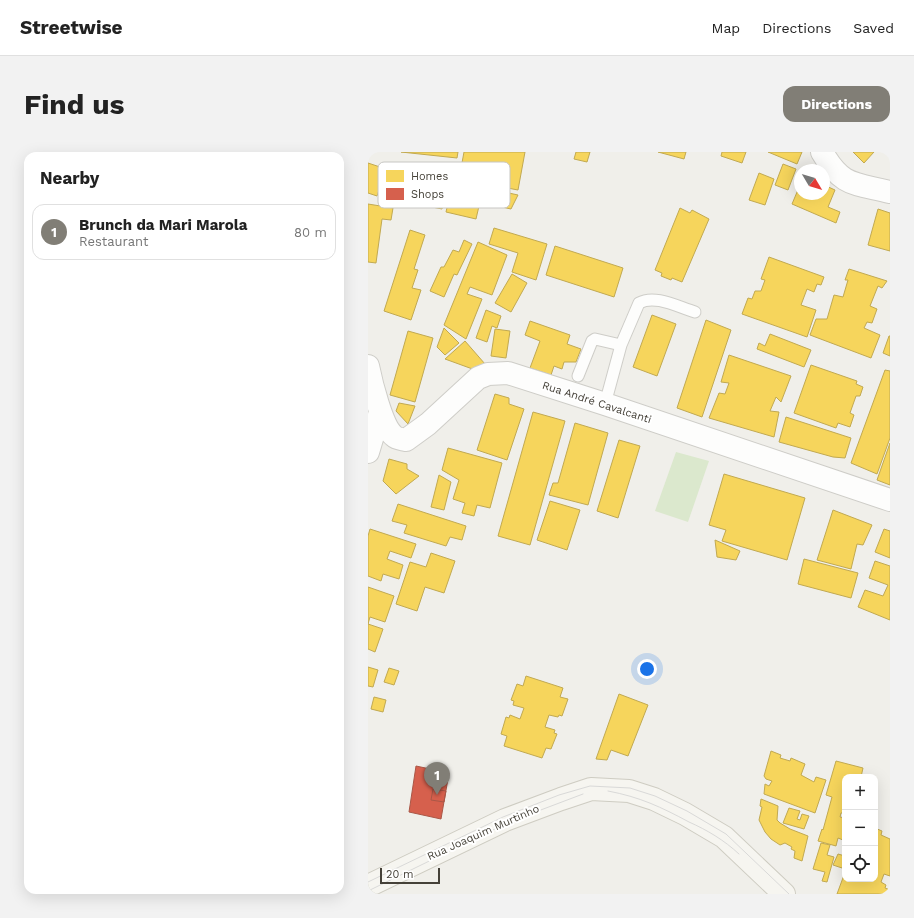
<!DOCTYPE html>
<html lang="en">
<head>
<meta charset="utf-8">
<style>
	:root { --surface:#fff; --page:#f2f2f2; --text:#222; --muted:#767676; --line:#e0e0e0; --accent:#817e76 }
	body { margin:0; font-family:"Work Sans",sans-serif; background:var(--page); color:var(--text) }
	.controls { position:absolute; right:12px; bottom:12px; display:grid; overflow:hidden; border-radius:8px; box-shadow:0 4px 16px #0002 }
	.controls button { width:36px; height:36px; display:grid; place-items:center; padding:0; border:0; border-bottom:1px solid var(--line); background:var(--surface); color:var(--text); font:20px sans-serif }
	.compass { position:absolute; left:426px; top:12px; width:36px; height:36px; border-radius:50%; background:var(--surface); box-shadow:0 4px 16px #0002; rotate:128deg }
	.scale { position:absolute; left:12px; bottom:10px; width:60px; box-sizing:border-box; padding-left:4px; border:2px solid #454138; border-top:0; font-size:11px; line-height:14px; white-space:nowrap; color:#454138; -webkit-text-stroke:3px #fff; paint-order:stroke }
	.you { position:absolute; left:279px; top:517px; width:14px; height:14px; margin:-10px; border:3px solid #fff; border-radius:50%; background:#1a73e8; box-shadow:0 0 0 6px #1a73e833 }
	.badge { display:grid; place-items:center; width:26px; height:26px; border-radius:50%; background:var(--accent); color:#fff; font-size:13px; font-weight:700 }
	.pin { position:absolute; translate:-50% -33px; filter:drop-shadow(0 1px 2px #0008) }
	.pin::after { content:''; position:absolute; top:21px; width:14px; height:12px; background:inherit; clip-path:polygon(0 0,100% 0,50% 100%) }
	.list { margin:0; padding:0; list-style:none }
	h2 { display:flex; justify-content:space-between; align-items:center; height:52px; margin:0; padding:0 16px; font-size:17px }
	h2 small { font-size:13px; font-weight:400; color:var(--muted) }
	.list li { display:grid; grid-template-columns:26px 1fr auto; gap:12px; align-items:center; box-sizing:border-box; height:56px; margin:0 8px 8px; padding:0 8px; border:1px solid var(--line); border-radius:12px }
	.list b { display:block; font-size:15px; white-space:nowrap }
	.list p { margin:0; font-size:13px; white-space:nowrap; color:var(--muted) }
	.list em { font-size:13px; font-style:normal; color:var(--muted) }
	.icon { flex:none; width:22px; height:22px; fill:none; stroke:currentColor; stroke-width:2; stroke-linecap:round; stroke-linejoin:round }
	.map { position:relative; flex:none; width:522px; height:742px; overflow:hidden; border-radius:12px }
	header { display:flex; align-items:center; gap:24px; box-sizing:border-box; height:56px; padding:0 20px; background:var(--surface); border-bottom:1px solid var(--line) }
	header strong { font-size:19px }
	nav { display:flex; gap:22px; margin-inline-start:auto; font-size:14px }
	.intro { display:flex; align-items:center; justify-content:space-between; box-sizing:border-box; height:96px; padding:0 24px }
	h1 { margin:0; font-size:28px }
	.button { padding:10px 18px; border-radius:12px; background:var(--accent); color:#fff; font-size:14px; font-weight:700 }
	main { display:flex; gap:24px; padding:0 24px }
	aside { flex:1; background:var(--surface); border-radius:12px; box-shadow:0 4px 16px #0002 }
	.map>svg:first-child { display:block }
</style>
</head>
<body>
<header>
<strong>Streetwise</strong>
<nav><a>Map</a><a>Directions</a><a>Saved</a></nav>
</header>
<div class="intro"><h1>Find us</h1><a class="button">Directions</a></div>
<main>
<aside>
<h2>Nearby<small></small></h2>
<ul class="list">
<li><span class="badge">1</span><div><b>Brunch da Mari Marola</b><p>Restaurant</p></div><em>80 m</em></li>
</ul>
</aside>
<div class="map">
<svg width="522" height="742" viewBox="0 0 522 742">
	<rect width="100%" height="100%" fill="#f0efea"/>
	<!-- green -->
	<path fill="#dbe8cd" d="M308 300 341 309 320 370 287 359Z"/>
	<!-- homes -->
	<path fill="#f6d55c" stroke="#c1a951" d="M33 0H90L89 6Z
		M96 0H157L150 38 91 27Z
		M208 0H222L219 10 206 7Z
		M290 0H318L316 7Z
		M354 0H378L374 11 353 4Z
		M400 0H434L429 12Z
		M485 0H506L496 11Z
		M0 11 18 17 9 44 0 41Z
		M415 12 428 17 420 38 407 33Z
		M391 21 406 27 397 53 381 48Z
		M86 29 150 43 143 57 83 44Z
		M432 33V42H456V33L467 38 460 55 472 60 468 71 424 52Z
		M68 37 78 39 74 57 64 55Z
		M81 47 111 54 108 67 78 60Z
		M0 52 25 56 23 68 14 67 8 111 0 110Z
		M312 56 322 61 324 58 341 67 314 130 304 126 303 128 293 124 294 121 287 118Z
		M510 57 522 61V99L500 93Z
		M126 76 179 92 168 128 144 120 150 101 121 92Z
		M42 78 57 83 46 117 50 118 44 136 53 138 43 168 16 159Z
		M96 88 104 92 89 123 86 122 76 145 62 139 73 115H76L85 98 91 100Z
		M110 90 139 103 124 143 102 135 99 142 114 147 98 187 76 173Z
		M187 94 255 116 246 145 178 123Z
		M401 105 456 125 453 133 449 132 446 140 439 137 433 153 448 158 439 185 374 162 380 146 384 147 387 139H393L397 128 393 127Z
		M481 117 519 129 514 136 510 134 502 154 509 157 504 171 499 170 496 176 512 183 503 206 442 183 448 167H459L466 143 475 145 480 128H477Z
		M144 122 159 131 143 160 127 151Z
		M118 158 133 164 129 176 124 174 119 190 108 186Z
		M284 163 308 172 289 224 265 215Z
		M338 168 363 178 334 265 309 256Z
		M162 169 202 183 199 192 213 197 208 210H196L194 217 186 214 183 223 162 216 172 189 157 183Z
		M76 176 91 191 77 203 69 195Z
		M127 177 142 179 138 206 123 204Z
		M40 179 65 186 47 250 22 243Z
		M402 182 443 198 436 215 389 197 391 191 397 194Z
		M521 184H522V204L515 201Z
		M97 189 124 220 110 219 77 207Z
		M361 203 423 224 413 250 408 245 402 259 411 260 406 285 341 266 351 241 357 242 361 231 353 230Z
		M443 213 489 229 488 232 495 235 492 244H488L482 261 486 263 482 275 470 271 468 276 426 261Z
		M517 218 522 219V286L509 322 483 311Z
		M127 242 141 246V252L156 257 139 308 109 298Z
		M31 251 47 254 40 272 28 259Z
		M165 260 197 269 162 393 130 384Z
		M418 265 483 286 477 306 465 305 411 290Z
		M207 271 240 281 220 353 181 343 185 331H190Z
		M251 288 272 294 250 366 229 359Z
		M522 291V333L509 328Z
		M80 296 134 311 122 356 109 353 106 364 94 361 97 351 85 347 91 328 74 318Z
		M21 307 39 312V317L51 324 28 342 15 329Z
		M356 322 437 346 419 408 354 389 358 378 341 373Z
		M71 323 83 330 76 358 63 355Z
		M182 349 212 358 199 398 169 388Z
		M30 352 98 374 94 388 82 385 78 394 36 381 39 373 24 369Z
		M465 358 504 373 495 393 489 392 483 417 449 408Z
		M2 377 48 392 43 406 22 399 19 407 35 413 31 427 15 422 13 429 0 424V384Z
		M516 377 522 379V406L507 400Z
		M347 388 372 399 368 408 349 405Z
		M63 401 87 409 76 441 57 435 49 459 28 452 42 410 58 415Z
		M436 407 490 421 483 446 430 432Z
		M507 409 522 414V468L490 455 497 438 515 444 520 433 501 426Z
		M0 435 26 444 17 470 2 465 0 472Z
		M0 472 15 477 7 500 0 497Z
		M0 515 10 518 5 535 0 534Z
		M21 516 31 519 26 533 16 530Z
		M158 524 195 536 192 545 200 547 194 564 191 563 190 565 181 563 177 575 187 578 186 581 189 582 183 597 178 596 174 606 136 594 139 584 133 582 138 565 141 566 142 563 152 567 156 556 145 553 146 549 143 548 149 532 155 534Z
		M251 542 280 553 260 604 243 598 239 608 228 607Z
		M6 545 18 548 15 560 3 557Z
		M403 599 413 603 412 606 422 609 423 606 437 612 433 623 446 630 448 625 458 628 447 661 396 642 397 632 401 634 404 629 398 627 396 624Z
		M468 609 495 616 493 625H477V655L475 661H473L472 665 477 666V682L475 688 470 686 468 694 450 689 454 677 455 678 464 645 458 643Z
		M393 647 410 654 409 668 412 671 422 677 440 684 434 709 426 706 427 699 423 697 424 695 417 691 412 693 403 687 397 680 391 668 394 655 392 654Z
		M421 656 432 659 429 667 432 668 434 662 441 664 436 677 415 671Z
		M507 676 514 679 513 683 522 687V724L516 722 513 730 518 733 517 736 522 738 521 741 522 742H469L476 723 477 727H507Z
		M453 691 462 693 459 703 466 705 459 730 454 729 457 720 445 717Z
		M470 702 477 704V710L474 716 465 713Z"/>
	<!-- shops -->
	<path fill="#d6604d" stroke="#aa5747" d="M48 614 81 621 73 667 41 660Z
		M65 637 78 639 76 650 63 648Z"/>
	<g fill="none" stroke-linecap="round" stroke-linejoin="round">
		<defs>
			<path id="lane" d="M210 224 224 189 227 187 253 193
				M237 252 253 193 271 151C287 142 310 155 327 160"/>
			<path id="street" d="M454 0C474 35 486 31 522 40
				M0 214C3 229 14 275 26 284 29 287 34 287 38 288L60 272 110 226 120 222 140 221 237 252 522 348
				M0 300 12 260"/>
			<path id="secondary" d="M0 734 137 668 193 647 223 637 261 639 286 647 317 662 356 685 416 742"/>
		</defs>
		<!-- lane casing -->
		<use href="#lane" stroke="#cecdc8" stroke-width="13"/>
		<!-- street casing -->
		<use href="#street" stroke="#cecdc8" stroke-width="24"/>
		<!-- secondary casing -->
		<use href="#secondary" stroke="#ceccc2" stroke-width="24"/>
		<!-- lane -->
		<use href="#lane" stroke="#fdfdfc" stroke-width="11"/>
		<!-- street -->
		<use href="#street" stroke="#fdfdfc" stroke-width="22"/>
		<!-- secondary -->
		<use href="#secondary" stroke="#f6f5f0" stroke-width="22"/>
		<!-- tram -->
		<path stroke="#d9d9d8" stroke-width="1" d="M240 639C272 645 293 655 321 670 339 678 356 688 371 702
			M0 730 135 665 191 643 222 634 262 636 287 644 319 659 358 682 421 742
			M0 739 141 670 215 642"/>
	</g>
	<g text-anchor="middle" stroke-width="4" stroke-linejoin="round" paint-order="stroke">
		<!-- street labels -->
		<g font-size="11" fill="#454138" stroke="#fff">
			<text transform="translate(229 250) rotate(18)" y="4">Rua André Cavalcanti</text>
			<text transform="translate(115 680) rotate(-24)" y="4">Rua Joaquim Murtinho</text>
		</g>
	</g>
	<!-- legend -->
	<rect x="10" y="10" width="132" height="46" rx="6" fill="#fff" stroke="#c7c6c3" stroke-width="1"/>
	<rect x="18" y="18" width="18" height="12" fill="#f6d55c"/>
	<rect x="18" y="36" width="18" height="12" fill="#d6604d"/>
	<g font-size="11" fill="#454138">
		<text x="43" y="28">Homes</text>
		<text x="43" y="46">Shops</text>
	</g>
</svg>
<div class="controls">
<button>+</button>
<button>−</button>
<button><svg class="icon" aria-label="locate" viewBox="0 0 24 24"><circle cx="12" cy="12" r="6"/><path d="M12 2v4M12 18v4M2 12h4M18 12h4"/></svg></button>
</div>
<svg class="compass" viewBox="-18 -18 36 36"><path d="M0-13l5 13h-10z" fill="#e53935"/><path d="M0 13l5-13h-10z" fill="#767676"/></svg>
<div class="scale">20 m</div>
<div class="you"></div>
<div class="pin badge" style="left:69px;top:643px">1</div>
</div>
</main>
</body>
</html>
